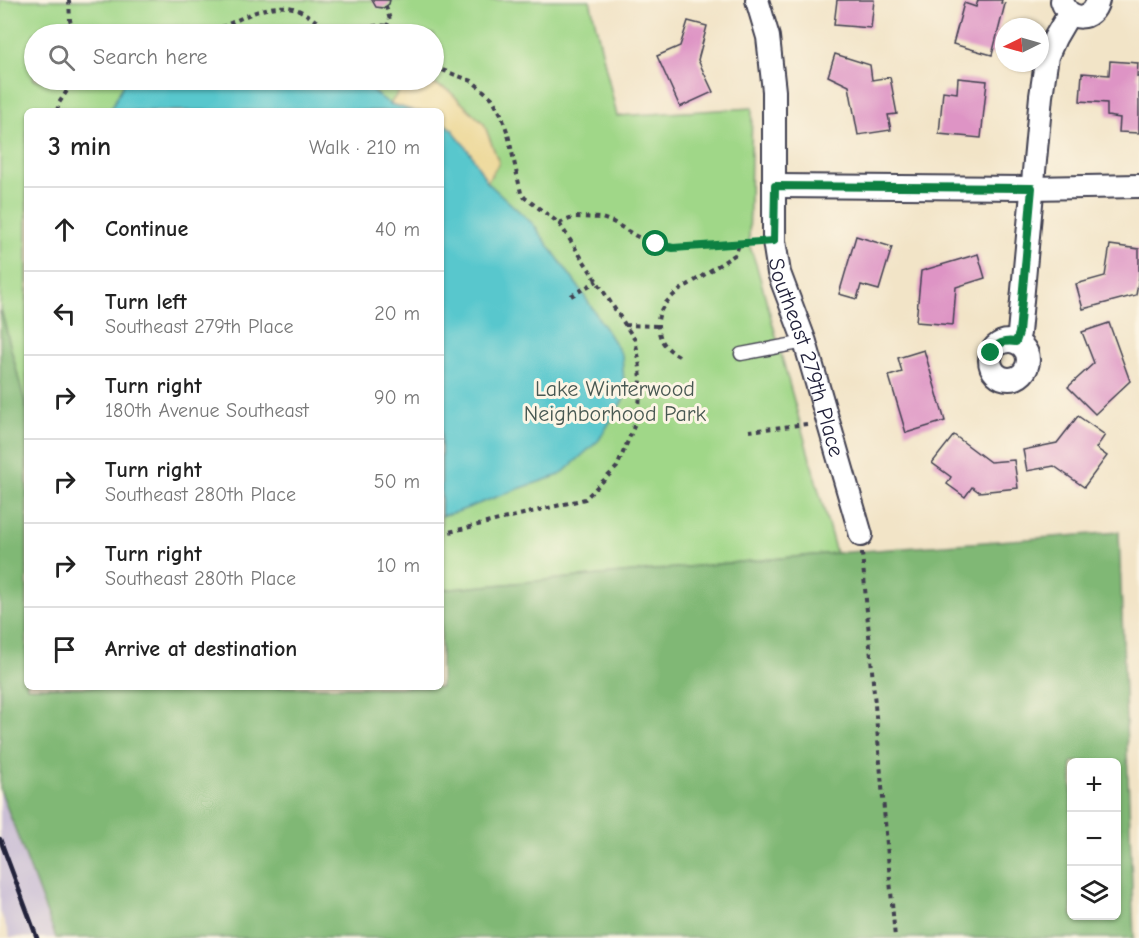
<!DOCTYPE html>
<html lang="en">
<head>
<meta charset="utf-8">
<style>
	:root { --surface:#fff; --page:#f2f2f2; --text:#222; --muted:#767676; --line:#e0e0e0 }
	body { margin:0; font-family:"Comic Neue",sans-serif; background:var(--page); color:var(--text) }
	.controls { position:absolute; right:18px; bottom:18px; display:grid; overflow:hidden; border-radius:9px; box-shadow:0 2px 4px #0004 }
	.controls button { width:54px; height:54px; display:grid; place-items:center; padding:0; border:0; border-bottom:2px solid var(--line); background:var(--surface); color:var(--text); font:30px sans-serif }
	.compass { position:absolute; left:995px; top:18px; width:54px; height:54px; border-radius:50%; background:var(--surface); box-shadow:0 2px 4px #0004; rotate:265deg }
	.stop { position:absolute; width:18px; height:18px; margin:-14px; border:4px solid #0b8043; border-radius:50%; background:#fff }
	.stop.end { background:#0b8043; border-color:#fff; box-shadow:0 2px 6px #0008 }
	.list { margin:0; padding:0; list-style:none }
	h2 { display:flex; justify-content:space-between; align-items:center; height:78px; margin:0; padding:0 24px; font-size:26px }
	h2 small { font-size:20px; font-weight:400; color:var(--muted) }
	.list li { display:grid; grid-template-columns:39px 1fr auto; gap:18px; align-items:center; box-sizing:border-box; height:84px; padding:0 24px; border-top:2px solid var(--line) }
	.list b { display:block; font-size:22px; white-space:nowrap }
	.list p { margin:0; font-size:20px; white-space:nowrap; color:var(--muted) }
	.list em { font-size:20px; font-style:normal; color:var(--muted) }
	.icon { flex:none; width:33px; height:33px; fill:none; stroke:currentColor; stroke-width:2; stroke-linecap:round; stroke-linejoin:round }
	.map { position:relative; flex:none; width:1139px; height:938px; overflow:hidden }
	.search { position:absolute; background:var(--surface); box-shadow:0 2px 4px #0004; left:24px; top:24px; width:420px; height:66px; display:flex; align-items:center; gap:15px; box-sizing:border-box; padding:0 21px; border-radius:33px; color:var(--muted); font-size:22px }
	.panel { position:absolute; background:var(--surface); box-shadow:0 2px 4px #0004; left:24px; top:108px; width:420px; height:582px; border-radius:9px }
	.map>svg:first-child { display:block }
</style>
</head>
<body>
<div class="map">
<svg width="1139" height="938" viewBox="0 0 1139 938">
	<rect width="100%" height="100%" fill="#fcf5e5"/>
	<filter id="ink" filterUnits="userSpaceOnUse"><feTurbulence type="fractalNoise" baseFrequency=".0167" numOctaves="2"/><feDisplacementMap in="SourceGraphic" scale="12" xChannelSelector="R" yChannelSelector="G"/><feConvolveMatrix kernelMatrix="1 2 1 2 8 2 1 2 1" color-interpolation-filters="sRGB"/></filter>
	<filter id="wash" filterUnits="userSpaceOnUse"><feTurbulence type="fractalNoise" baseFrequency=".008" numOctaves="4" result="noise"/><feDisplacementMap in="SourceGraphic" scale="24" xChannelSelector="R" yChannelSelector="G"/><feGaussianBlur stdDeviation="1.35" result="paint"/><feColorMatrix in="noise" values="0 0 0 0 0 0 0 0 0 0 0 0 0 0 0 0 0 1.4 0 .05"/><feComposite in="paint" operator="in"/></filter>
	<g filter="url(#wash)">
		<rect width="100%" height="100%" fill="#f2e4c7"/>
		<!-- industrial -->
		<path fill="#cbbfd5" d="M0 791 55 938 10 937 0 911Z"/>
		<!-- green -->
		<path fill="#a0d788" stroke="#617c62" stroke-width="1.5" fill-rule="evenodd" d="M0 0H590L617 116 752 108 749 244 757 267 836 553 441 590V111H27V411L0 306ZM34 34H434V80H34Z"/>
		<!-- forest -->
		<path fill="#80b874" stroke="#516d58" stroke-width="1.5" fill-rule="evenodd" d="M0 306 27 411V687H441V590L836 553 1119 532 1134 938H56L0 789ZM1072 762H1116V916H1072Z"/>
		<!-- sand -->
		<path fill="#eeda9e" stroke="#887e6c" stroke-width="1.5" d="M407 80H423L448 90 484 124 499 163 487 182C474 160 462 137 441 121V111H415L390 104Z"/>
		<!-- water -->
		<path fill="#59c7cd" stroke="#3e7484" stroke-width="1.5" d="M128 80H357L390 104 415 111H110L124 83Z
			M441 121 452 129 471 154 487 182 533 224 580 289 622 355 625 397 599 440 560 475 515 490 457 512 441 516Z"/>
		<g id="blocks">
			<!-- building -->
			<path fill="#de94c5" d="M372 0H390L389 4 383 8 376 7Z
				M837 0H874L871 28 834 25Z
				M978 0H1002L1001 3 1005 4 992 55 953 44 964 3 976 7Z
				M688 21 707 26 698 60 713 92 680 107 657 56 680 46Z
				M835 54 870 65 872 80 890 77 897 114 888 115 891 130 858 135 849 86 828 76Z
				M1110 61 1138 63 1137 77H1139V133L1119 132 1120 118 1107 116V103L1080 101 1082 73 1109 75Z
				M958 78 987 81 981 138 939 134 943 91 957 93Z
				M856 236 892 247 879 290 861 285 857 299 839 294Z
				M1110 245 1139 249V277L1136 295 1083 309 1076 284 1105 276Z
				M978 254 985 278 956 287 953 325 916 322 921 271Z
				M1109 323 1130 381 1095 414 1068 387 1094 363 1082 332Z
				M924 350 945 421 906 433 889 376 902 372 898 358Z
				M1078 416 1105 435 1096 448 1107 456 1084 487 1054 466 1027 471 1023 450 1057 443Z
				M954 435 990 462 1014 460 1018 488 979 492 972 487 965 497 947 484 951 477 932 463Z"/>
		</g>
	</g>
	<g filter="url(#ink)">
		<use href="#blocks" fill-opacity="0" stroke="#413f50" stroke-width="1.5"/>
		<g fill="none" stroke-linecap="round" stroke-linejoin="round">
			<defs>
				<path id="service" d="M741 354 805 342"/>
				<g id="minor">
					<path id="s1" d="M757 0 768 37 774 91V241L779 273 805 342 861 535"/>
					<path d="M1062 1C1069 22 1093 22 1098 0"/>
					<path d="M775 186 1031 188 1139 186"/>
					<circle cx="1009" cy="360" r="19"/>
					<path d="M1016 342 1019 333 1041 96 1047 56 1055 38 1069 14"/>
				</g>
			</defs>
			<!-- service casing -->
			<use href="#service" stroke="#413f50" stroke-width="15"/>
			<!-- minor casing -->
			<use href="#minor" stroke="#413f50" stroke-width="26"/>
			<!-- path -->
			<path stroke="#413f50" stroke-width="4" stroke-dasharray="4.5 4.5" stroke-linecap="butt" d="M69 0 70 20 73 34
				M386 6 390 20 387 26
				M195 34C224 32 248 9 278 7 306 4 314 27 337 31 354 34 370 23 387 26L394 34
				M434 67 472 81 492 98 501 114 508 134 521 193 525 198 559 223 635 340 639 359 641 379 639 407 633 429 617 467 585 499 441 534
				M57 111 59 103 74 80
				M559 223 575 217 602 218 613 222 636 236 656 244 673 248 739 244
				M571 296 597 281
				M625 325 657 326
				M679 356C669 351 661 343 659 332 652 304 681 289 701 277 712 269 724 262 736 254L739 244 754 242
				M749 431 807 424
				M862 553 895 938"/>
			<!-- service -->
			<use href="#service" stroke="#fff" stroke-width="12"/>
			<!-- minor -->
			<use href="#minor" stroke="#fff" stroke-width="22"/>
			<!-- rail -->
			<path stroke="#22223b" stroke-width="4.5" d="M0 839 37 938"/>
		</g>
	</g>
	<g fill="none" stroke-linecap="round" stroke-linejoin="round" filter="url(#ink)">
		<!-- route -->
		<path stroke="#0b8043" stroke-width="8" d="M656 244 673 248 774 241 775 186 1032 188 1019 333 1016 342C1004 340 997 343 991 353"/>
	</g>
	<g text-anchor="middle" stroke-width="6" stroke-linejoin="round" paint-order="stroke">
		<!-- street labels -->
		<g font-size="22" fill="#22223b" stroke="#fcf5e5">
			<text dy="8" stroke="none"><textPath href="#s1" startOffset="364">Southeast 279th Place</textPath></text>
		</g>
		<!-- park labels -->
		<g font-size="22" fill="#485852" stroke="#fcf5e5">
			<text x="615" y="396">Lake Winterwood<tspan x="615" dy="25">Neighborhood Park</tspan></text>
		</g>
	</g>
</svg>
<div class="controls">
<button>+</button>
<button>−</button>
<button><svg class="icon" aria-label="layers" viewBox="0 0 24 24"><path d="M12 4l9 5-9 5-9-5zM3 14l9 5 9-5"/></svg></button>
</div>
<svg class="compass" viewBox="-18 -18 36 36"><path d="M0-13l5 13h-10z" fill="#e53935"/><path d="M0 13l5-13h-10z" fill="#767676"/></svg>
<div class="stop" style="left:656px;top:244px"></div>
<div class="stop end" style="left:991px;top:353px"></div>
<div class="search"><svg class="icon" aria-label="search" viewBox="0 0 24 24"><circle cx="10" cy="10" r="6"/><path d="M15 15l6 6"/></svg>Search here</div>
<section class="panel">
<h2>3 min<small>Walk · 210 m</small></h2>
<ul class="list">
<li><svg class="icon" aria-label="ahead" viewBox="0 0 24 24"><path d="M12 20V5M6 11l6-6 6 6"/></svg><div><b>Continue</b></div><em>40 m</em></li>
<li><svg class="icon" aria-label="left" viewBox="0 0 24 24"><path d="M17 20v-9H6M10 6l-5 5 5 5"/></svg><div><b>Turn left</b><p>Southeast 279th Place</p></div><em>20 m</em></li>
<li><svg class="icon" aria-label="right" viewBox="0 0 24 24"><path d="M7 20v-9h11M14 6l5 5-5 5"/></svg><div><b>Turn right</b><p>180th Avenue Southeast</p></div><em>90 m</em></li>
<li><svg class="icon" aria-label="right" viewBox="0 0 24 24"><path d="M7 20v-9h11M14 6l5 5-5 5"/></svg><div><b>Turn right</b><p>Southeast 280th Place</p></div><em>50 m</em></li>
<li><svg class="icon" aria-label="right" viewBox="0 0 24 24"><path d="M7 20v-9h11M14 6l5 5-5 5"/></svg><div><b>Turn right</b><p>Southeast 280th Place</p></div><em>10 m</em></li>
<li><svg class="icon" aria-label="arrive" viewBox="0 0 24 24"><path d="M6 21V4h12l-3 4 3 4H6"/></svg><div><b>Arrive at destination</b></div></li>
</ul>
</section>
</div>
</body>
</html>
